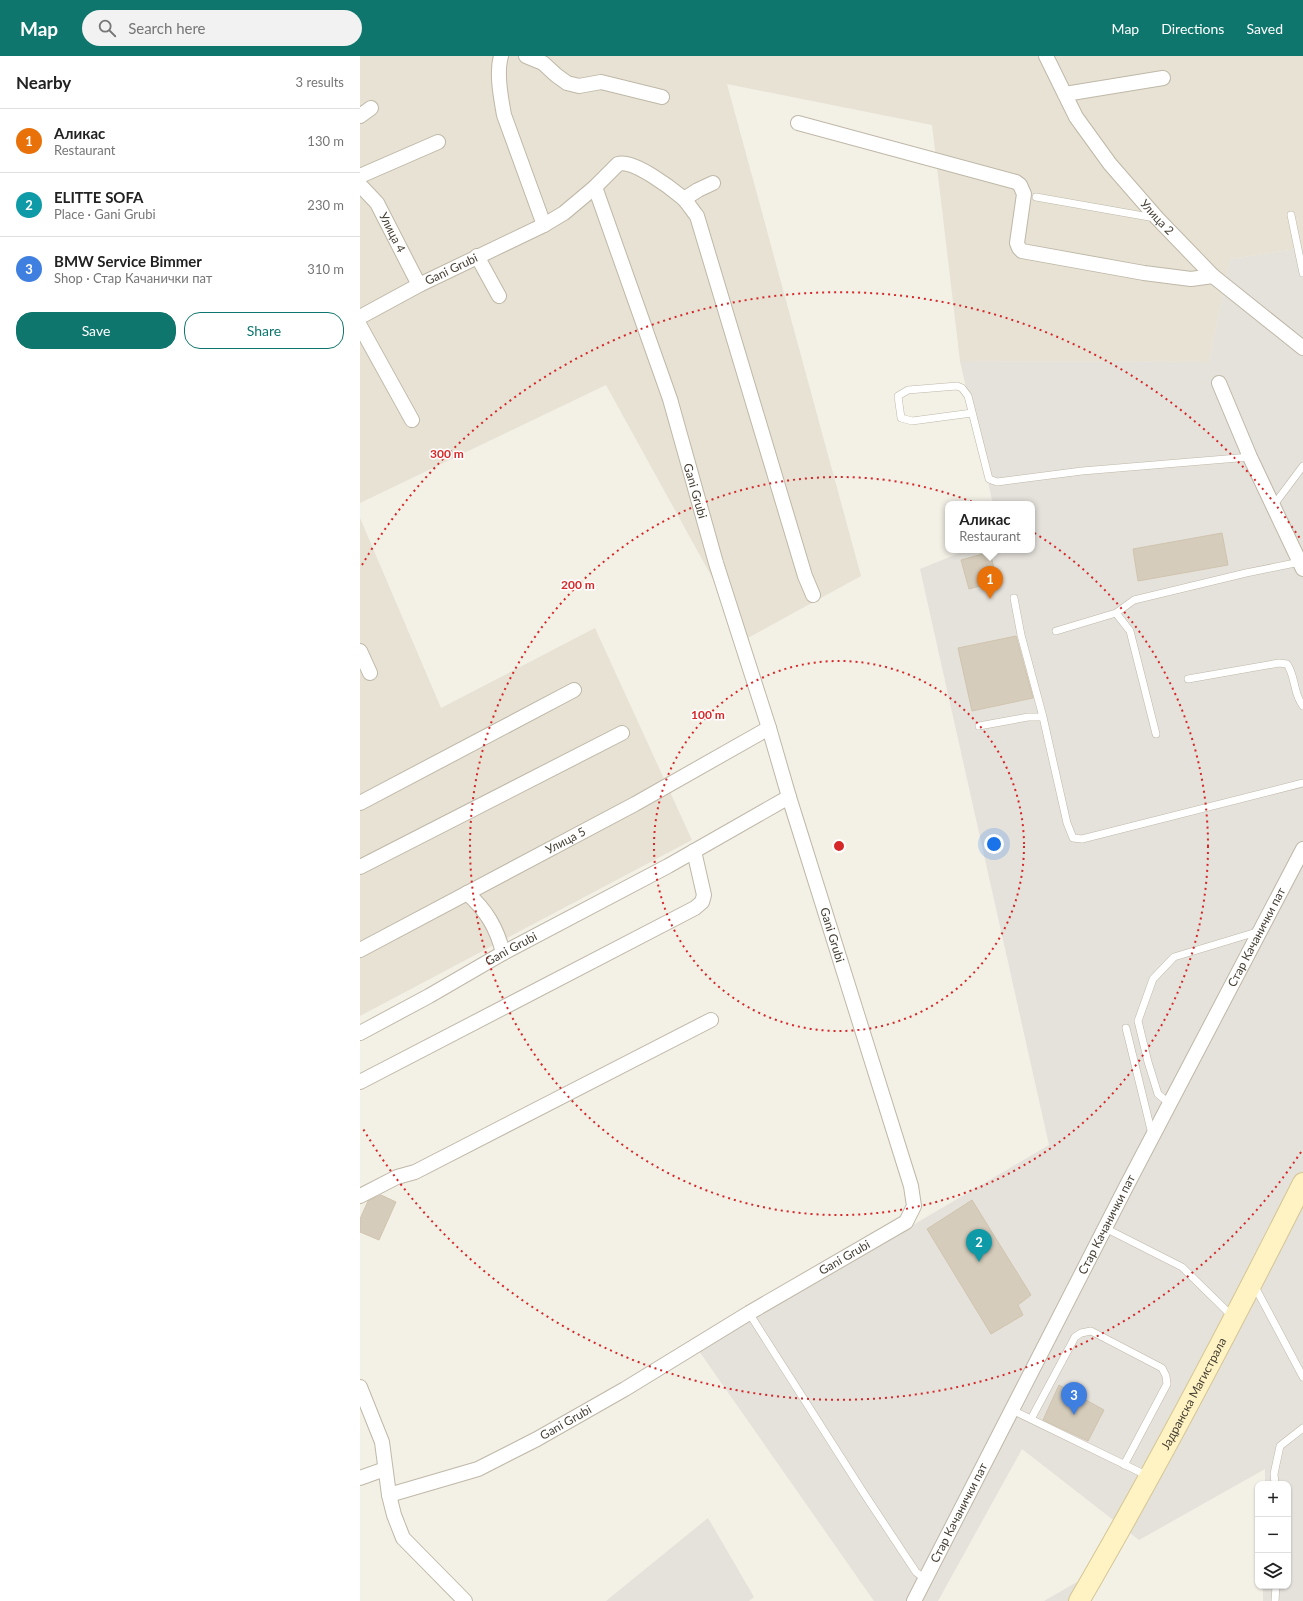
<!DOCTYPE html>
<html lang="en">
<head>
<meta charset="utf-8">
<style>
	:root { --surface:#fff; --page:#f2f2f2; --text:#222; --muted:#767676; --line:#e0e0e0; --accent:#0f766e }
	body { margin:0; font-family:Lato,sans-serif; background:var(--page); color:var(--text) }
	.controls { position:absolute; right:12px; bottom:12px; display:grid; overflow:hidden; border-radius:8px; box-shadow:0 1px 3px #0004 }
	.controls button { width:36px; height:36px; display:grid; place-items:center; padding:0; border:0; border-bottom:1px solid var(--line); background:var(--surface); color:var(--text); font:20px sans-serif }
	.you { position:absolute; left:634px; top:788px; width:14px; height:14px; margin:-10px; border:3px solid #fff; border-radius:50%; background:#1a73e8; box-shadow:0 0 0 6px #1a73e833 }
	.badge { display:grid; place-items:center; width:26px; height:26px; border-radius:50%; background:var(--accent); color:#fff; font-size:13px; font-weight:700 }
	.pin { position:absolute; translate:-50% -33px; filter:drop-shadow(0 1px 2px #0008) }
	.pin::after { content:''; position:absolute; top:21px; width:14px; height:12px; background:inherit; clip-path:polygon(0 0,100% 0,50% 100%) }
	.popup { position:absolute; left:585px; top:445px; width:90px; height:52px; box-sizing:border-box; display:grid; place-content:center; border-radius:8px; background:var(--surface); filter:drop-shadow(0 1px 3px #0005); font-size:13px; white-space:nowrap; color:var(--muted) }
	.popup b { font-size:15px; color:var(--text) }
	.popup::after { content:''; position:absolute; left:50%; top:100%; margin-left:-8px; border:8px solid transparent; border-top-color:var(--surface) }
	.list { margin:0; padding:0; list-style:none }
	h2 { display:flex; justify-content:space-between; align-items:center; height:52px; margin:0; padding:0 16px; font-size:17px }
	h2 small { font-size:13px; font-weight:400; color:var(--muted) }
	.list li { display:grid; grid-template-columns:26px 1fr auto; gap:12px; align-items:center; box-sizing:border-box; height:64px; padding:0 16px; border-top:1px solid var(--line) }
	.list b { display:block; font-size:15px; white-space:nowrap }
	.list p { margin:0; font-size:13px; white-space:nowrap; color:var(--muted) }
	.list em { font-size:13px; font-style:normal; color:var(--muted) }
	.actions { display:flex; gap:8px; padding:12px 16px }
	.actions a { flex:1; padding:9px 0; border:1px solid var(--accent); border-radius:16px; text-align:center; font-size:14px; color:var(--accent) }
	.actions .main { background:var(--accent); color:#fff }
	.icon { flex:none; width:22px; height:22px; fill:none; stroke:currentColor; stroke-width:2; stroke-linecap:round; stroke-linejoin:round }
	.map { position:relative; flex:none; width:943px; height:1545px; overflow:hidden }
	header { display:flex; align-items:center; gap:24px; box-sizing:border-box; height:56px; padding:0 20px; background:var(--accent); color:#fff }
	header strong { font-size:19px }
	nav { display:flex; gap:22px; margin-inline-start:auto; font-size:14px }
	.search { width:280px; height:36px; background:var(--page); display:flex; align-items:center; gap:10px; box-sizing:border-box; padding:0 14px; border-radius:22px; color:var(--muted); font-size:15px }
	main { display:flex }
	aside { flex:1; background:var(--surface) }
	.map>svg:first-child { display:block }
</style>
</head>
<body>
<header>
<strong>Map</strong>
<div class="search"><svg class="icon" aria-label="search" viewBox="0 0 24 24"><circle cx="10" cy="10" r="6"/><path d="M15 15l6 6"/></svg>Search here</div>
<nav><a>Map</a><a>Directions</a><a>Saved</a></nav>
</header>
<main>
<aside>
<h2>Nearby<small>3 results</small></h2>
<ul class="list">
<li><span class="badge" style="background:#e8710a">1</span><div><b>Аликас</b><p>Restaurant</p></div><em>130 m</em></li>
<li><span class="badge" style="background:#0f9aa8">2</span><div><b>ELITTE SOFA</b><p>Place · Gani Grubi</p></div><em>230 m</em></li>
<li><span class="badge" style="background:#3f7fe0">3</span><div><b>BMW Service Bimmer</b><p>Shop · Стар Качанички пат</p></div><em>310 m</em></li>
</ul>
<div class="actions"><a class="main">Save</a><a>Share</a></div>
</aside>
<div class="map">
<svg width="943" height="1545" viewBox="0 0 943 1545">
	<rect width="100%" height="100%" fill="#f3f0e6"/>
	<!-- residential -->
	<path fill="#e7e2d4" d="M0 0H943V192L870 203 849 306 600 305 572 69 367 28 501 520 386 583 246 329 0 447Z
		M0 462 81 652 235 572 332 784 0 960Z"/>
	<!-- industrial -->
	<path fill="#e5e1db" d="M943 192V1545H903V1530H928V1428H905V1413L779 1484 662 1393 578 1545H514L339 1295 689 1089 560 513 607 494H672V448H633L600 305 849 306 870 203Z
		M348 1462 394 1541 389 1545H246Z
		M717 1526 725 1545H684Z"/>
	<!-- building -->
	<path fill="#d5ccbb" stroke="#d0c4ae" d="M862 477 868 509 778 525 773 493Z
		M630 496 637 525 609 533 601 504Z
		M656 580 673 642 612 655 598 592Z
		M21 1139 36 1146 19 1184 0 1176V1163L8 1145Z
		M612 1144 671 1239 658 1249 663 1259 631 1278 567 1173Z
		M699 1329 744 1354 728 1385 683 1364Z"/>
	<g fill="none" stroke-linecap="round" stroke-linejoin="round">
		<defs>
			<path id="lane" d="M676 141 795 162
				M931 159 943 217
				M612 357 552 365 541 362 538 340 548 334 597 330 602 332 608 340 629 423 637 426 722 415 890 401
				M913 450 943 410
				M654 542 661 579 683 661
				M756 557 770 575 796 678
				M696 575 756 557 774 544 886 517 940 506
				M828 623 919 607 927 608C936 621 933 638 943 650
				M619 670 668 661H683L707 767 713 782 722 783 943 727
				M766 972 792 1078
				M810 1048 798 1038 788 1006 778 965 793 923 814 901 900 875
				M745 1172 822 1211 873 1261
				M894 1229 943 1321
				M389 1257 505 1439 556 1516 565 1523
				M652 1354 788 1420
				M671 1363 715 1281 721 1277 731 1275 802 1312 806 1320 807 1328 764 1409
				M915 1428 914 1418 920 1390 943 1372
				M915 1545 916 1530"/>
			<g id="street">
				<path d="M141 0C136 17 141 42 144 59L184 169"/>
				<path d="M166 0 183 7 196 19 207 27 219 30 241 26 302 41"/>
				<path id="s1" d="M686 0 716 61 750 108 797 162 853 220 943 292"/>
				<path d="M705 38 803 22"/>
				<path d="M0 60 11 52"/>
				<path d="M438 67 656 126 660 129 664 138 657 187 659 192 662 195 784 217 831 223 853 220"/>
				<path d="M0 120 78 86"/>
				<path id="s2" d="M0 129 17 147 59 229"/>
				<path d="M324 143 338 134 353 127"/>
				<path d="M117 200 139 240"/>
				<path id="s3" d="M0 261 59 229 184 169 204 157 235 131 258 108C273 103 311 132 323 142 328 147 332 154 337 160L445 520 453 539"/>
				<path d="M0 270 52 364"/>
				<path d="M859 327 890 401 943 513"/>
				<path d="M0 595 10 617"/>
				<path d="M0 747 214 634"/>
				<path d="M0 811 262 677"/>
				<path d="M107 837C126 854 137 872 143 897"/>
				<path id="s4" d="M0 894 275 748 409 672"/>
				<path id="s5" d="M0 977 69 940 143 897 308 810 429 741"/>
				<path d="M0 1026 335 852 342 846 344 839 334 795"/>
				<path d="M0 1140 37 1121 55 1116 351 964"/>
				<path d="M0 1331 22 1386 29 1439 34 1459 43 1482 105 1545"/>
				<path d="M0 1422 25 1413"/>
				<path id="s6" d="M29 1439 118 1413 177 1383 265 1333 389 1257 546 1166 554 1150 551 1130 429 741 409 672 356 507 310 343 235 131"/>
				<path id="s7" d="M554 1545 767 1129 943 793"/>
			</g>
			<g id="secondary">
				<path id="s8" d="M719 1545C799 1408 872 1268 943 1127"/>
			</g>
		</defs>
		<!-- lane casing -->
		<use href="#lane" stroke="#bfb8a8" stroke-width="8"/>
		<!-- street casing -->
		<use href="#street" stroke="#bfb8a8" stroke-width="16"/>
		<!-- secondary casing -->
		<use href="#secondary" stroke="#d5c694" stroke-width="22"/>
		<!-- lane -->
		<use href="#lane" stroke="#fff" stroke-width="7"/>
		<!-- street -->
		<use href="#street" stroke="#fff" stroke-width="14"/>
		<!-- secondary -->
		<use href="#secondary" stroke="#fff3c4" stroke-width="20"/>
	</g>
	<!-- distance rings -->
	<g fill="none" stroke="#d62828" stroke-width="2" stroke-dasharray="2 4">
		<circle cx="479" cy="790" r="185"/>
		<circle cx="479" cy="790" r="369"/>
		<path d="M941 1096A554 554 0 0 1 2 1071M2 509A554 554 0 0 1 941 484"/>
	</g>
	<g text-anchor="middle" stroke-width="3" stroke-linejoin="round" paint-order="stroke">
		<!-- street labels -->
		<g font-size="12" fill="#464035" stroke="#fff">
			<text dy="4" stroke="none"><textPath href="#s1" startOffset="197">Улица 2</textPath></text>
			<text dy="4" stroke="none"><textPath href="#s2" startOffset="58">Улица 4</textPath></text>
			<text dy="4" stroke="none"><textPath href="#s3" startOffset="103">Gani Grubi</textPath></text>
			<text transform="translate(335 435) rotate(74)" y="4">Gani Grubi</text>
			<text dy="4" stroke="none"><textPath href="#s4" startOffset="233">Улица 5</textPath></text>
			<text transform="translate(472 879) rotate(73)" y="4">Gani Grubi</text>
			<text dy="4" stroke="none"><textPath href="#s7" startOffset="747">Стар Качанички пат</textPath></text>
			<text dy="4" stroke="none"><textPath href="#s5" startOffset="173">Gani Grubi</textPath></text>
			<text dy="4" stroke="none"><textPath href="#s7" startOffset="423">Стар Качанички пат</textPath></text>
			<text dy="4" stroke="none"><textPath href="#s6" startOffset="516">Gani Grubi</textPath></text>
			<text dy="4" stroke="none"><textPath href="#s8" startOffset="237">Јадранска Магистрала</textPath></text>
			<text dy="4" stroke="none"><textPath href="#s6" startOffset="192">Gani Grubi</textPath></text>
			<text dy="4" stroke="none"><textPath href="#s7" startOffset="99">Стар Качанички пат</textPath></text>
		</g>
	</g>
	<circle cx="479" cy="790" r="6" fill="#d62828" stroke="#fff" stroke-width="2"/>
	<g font-size="12" text-anchor="middle" font-weight="bold" fill="#d62828" stroke="#fff" stroke-width="3" stroke-linejoin="round" paint-order="stroke">
		<text x="87" y="402">300 m</text>
		<text x="218" y="533">200 m</text>
		<text x="348" y="663">100 m</text>
	</g>
</svg>
<div class="controls">
<button>+</button>
<button>−</button>
<button><svg class="icon" aria-label="layers" viewBox="0 0 24 24"><path d="M12 4l9 5-9 5-9-5zM3 14l9 5 9-5"/></svg></button>
</div>
<div class="you"></div>
<div class="pin badge" style="left:630px;top:543px;background:#e8710a">1</div>
<div class="popup"><b>Аликас</b>Restaurant</div>
<div class="pin badge" style="left:619px;top:1206px;background:#0f9aa8">2</div>
<div class="pin badge" style="left:714px;top:1359px;background:#3f7fe0">3</div>
</div>
</main>
</body>
</html>
